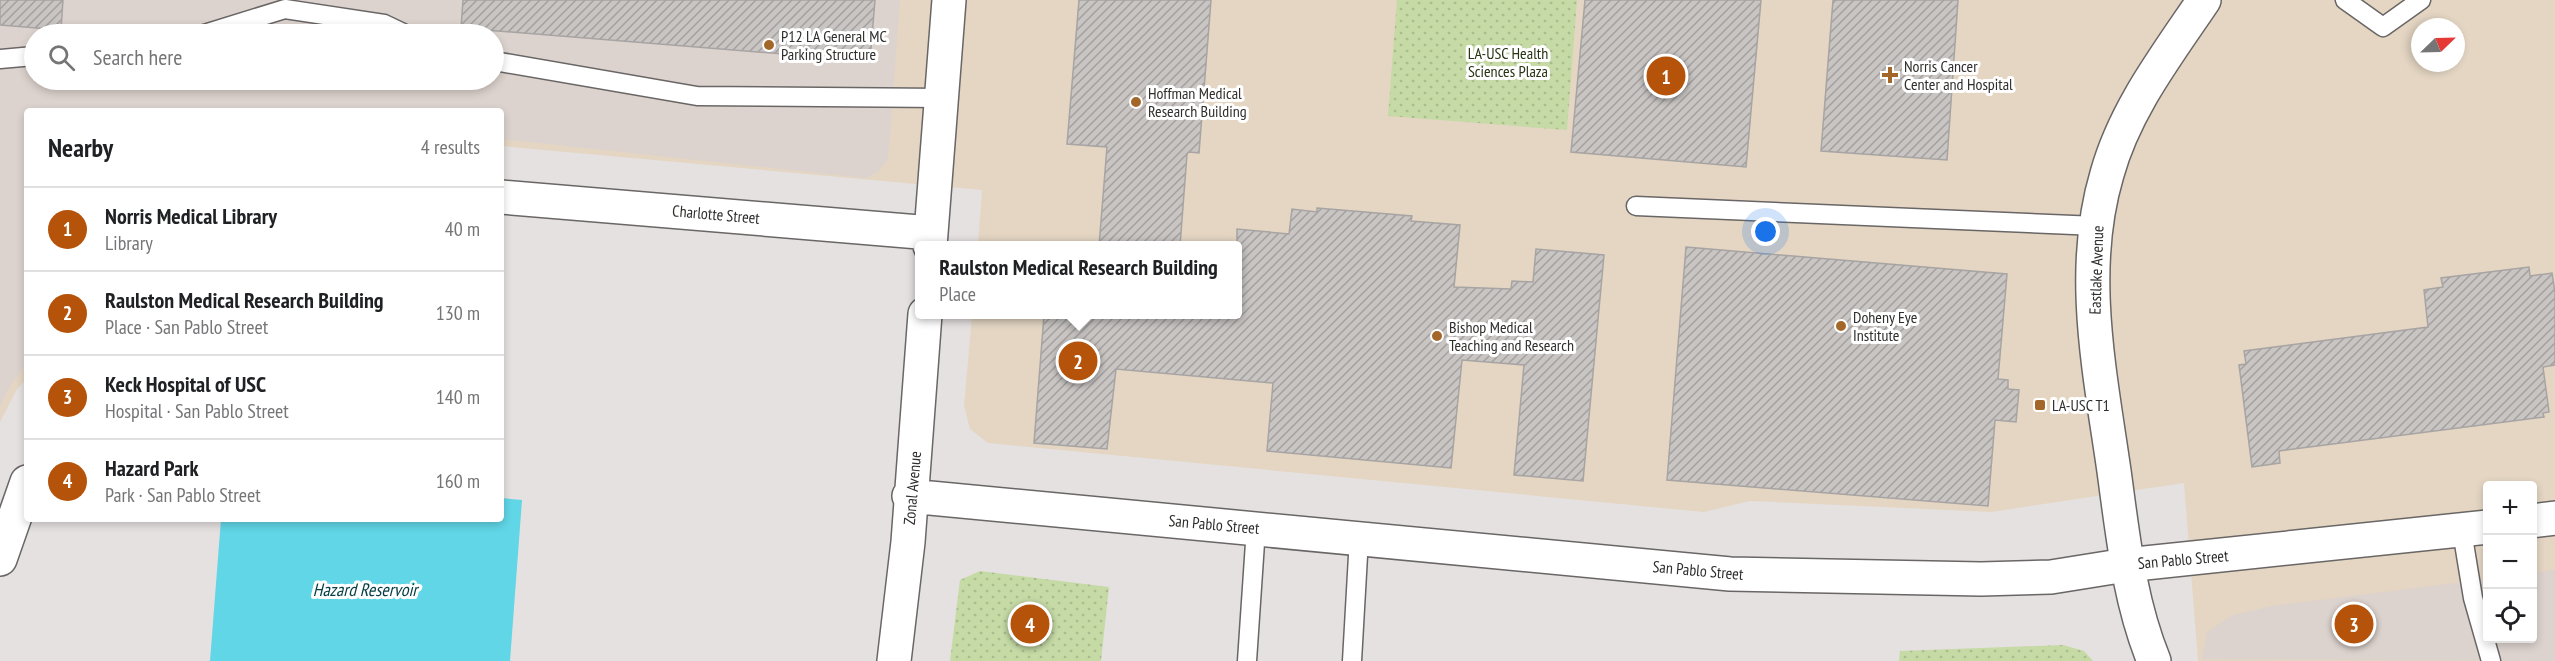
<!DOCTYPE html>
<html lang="en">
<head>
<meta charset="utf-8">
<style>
	:root { --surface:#fff; --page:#f6f6f6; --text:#202124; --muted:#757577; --line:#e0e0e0; --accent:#b45309 }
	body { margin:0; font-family:"PT Sans Narrow",sans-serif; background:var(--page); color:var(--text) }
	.controls { position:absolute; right:18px; bottom:18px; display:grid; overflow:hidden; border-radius:6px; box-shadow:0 3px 9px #0003 }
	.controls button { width:54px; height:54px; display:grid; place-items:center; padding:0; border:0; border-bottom:2px solid var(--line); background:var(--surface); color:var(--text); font:30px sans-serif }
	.compass { position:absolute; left:2411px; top:18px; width:54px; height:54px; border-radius:50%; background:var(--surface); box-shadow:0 3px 9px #0003; rotate:67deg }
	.you { position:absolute; left:1766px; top:232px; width:21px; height:21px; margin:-15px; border:4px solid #fff; border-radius:50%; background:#1a73e8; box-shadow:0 0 0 9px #1a73e833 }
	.badge { display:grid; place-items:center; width:39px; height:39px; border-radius:50%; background:var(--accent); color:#fff; font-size:20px; font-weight:700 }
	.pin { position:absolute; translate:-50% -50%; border:3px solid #fff; box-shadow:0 2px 6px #0006 }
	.popup { position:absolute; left:915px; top:241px; width:327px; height:78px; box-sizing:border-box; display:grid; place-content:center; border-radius:6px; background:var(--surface); filter:drop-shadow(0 2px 4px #0005); font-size:20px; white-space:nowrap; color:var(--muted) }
	.popup b { font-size:22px; color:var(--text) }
	.popup::after { content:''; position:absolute; left:50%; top:100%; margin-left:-12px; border:12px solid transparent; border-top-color:var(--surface) }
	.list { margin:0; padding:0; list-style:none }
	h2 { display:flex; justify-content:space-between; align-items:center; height:78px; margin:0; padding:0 24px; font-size:26px }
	h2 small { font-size:20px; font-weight:400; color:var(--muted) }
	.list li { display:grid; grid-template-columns:39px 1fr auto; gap:18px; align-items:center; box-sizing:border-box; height:84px; padding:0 24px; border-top:2px solid var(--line) }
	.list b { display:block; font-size:22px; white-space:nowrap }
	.list p { margin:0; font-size:20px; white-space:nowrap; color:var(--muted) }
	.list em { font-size:20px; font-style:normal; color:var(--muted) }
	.icon { flex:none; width:33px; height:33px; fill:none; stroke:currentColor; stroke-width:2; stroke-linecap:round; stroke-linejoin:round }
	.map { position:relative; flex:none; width:2555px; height:661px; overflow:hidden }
	.search { position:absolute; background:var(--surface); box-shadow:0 3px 9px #0003; left:24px; top:24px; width:480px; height:66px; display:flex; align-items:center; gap:15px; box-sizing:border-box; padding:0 21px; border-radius:33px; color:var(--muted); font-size:22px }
	.panel { position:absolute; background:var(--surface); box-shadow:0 3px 9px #0003; left:24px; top:108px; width:480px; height:414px; border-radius:6px }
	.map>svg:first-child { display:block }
</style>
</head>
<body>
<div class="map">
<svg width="2555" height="661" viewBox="0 0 2555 661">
	<defs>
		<pattern id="park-dots" width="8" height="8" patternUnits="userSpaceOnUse" patternTransform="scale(1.5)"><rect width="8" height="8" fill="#c5daa5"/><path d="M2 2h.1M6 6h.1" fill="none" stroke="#aabb8e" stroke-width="1.8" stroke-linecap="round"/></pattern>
		<pattern id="building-hatch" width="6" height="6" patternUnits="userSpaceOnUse" patternTransform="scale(1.5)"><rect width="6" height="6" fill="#c8c5c3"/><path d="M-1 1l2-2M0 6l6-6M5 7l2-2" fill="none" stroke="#a3a09f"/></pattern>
	</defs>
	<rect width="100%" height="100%" fill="#e5e1e0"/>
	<!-- education -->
	<path fill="#e4d6c3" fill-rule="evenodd" d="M0 0H2555V661H2198L2184 483 1991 512 1750 501 1704 512 988 443 970 429 964 406 972 315 1237 314V246L978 245 982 190 501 146V111H27V378L17 389 0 422ZM2420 27H2456V63H2420ZM34 34H494V80H34ZM2488 486H2532V638H2488Z"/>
	<!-- built -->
	<path fill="#ddd3ce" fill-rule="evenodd" d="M0 0H900L888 160 877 173 865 178 501 139V111H27V364L11 384 0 406ZM34 34H494V80H34Z
		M2555 570V661L2202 659 2207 632 2233 615 2272 606 2487 579 2488 638H2532L2533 573Z"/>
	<!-- park -->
	<path fill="url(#park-dots)" d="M1397 0H1577L1567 130 1388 116Z
		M980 571 1109 587 1101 661H950L960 580Z
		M2063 645 2084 651 2093 661H1899L1900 651Z"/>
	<!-- water -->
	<path fill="#60d6e6" d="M501 498 522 500 510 661H210L221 519H501Z"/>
	<!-- building -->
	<path fill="url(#building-hatch)" stroke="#a7a4a3" stroke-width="1.5" d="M0 0H63L61 30 0 25Z
		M463 0H875L870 61 461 28Z
		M1079 0H1211L1199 153 1189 152 1187 154 1180 246H1099L1107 147 1067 144Z
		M1585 0H1761L1746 167 1571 152Z
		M1833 0H1958L1947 160 1821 151Z
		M1317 208 1412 216 1411 221 1460 225 1454 287 1511 289 1512 281 1533 282 1536 249 1604 255 1583 481 1514 475 1524 365 1462 360 1451 468 1267 451 1273 383 1116 369 1107 449 1034 443 1044 315H1237V229L1289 234 1292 209 1317 212Z
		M1686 247 2007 274 1998 379 2008 380V389L2019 390 2016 422 1995 420 1988 506 1667 480Z
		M2529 267 2530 276 2552 273 2555 293V365L2543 367 2549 412 2543 413 2544 417 2279 451 2280 463 2252 467 2239 365 2246 364 2244 351 2428 327 2424 290 2443 287 2441 278Z"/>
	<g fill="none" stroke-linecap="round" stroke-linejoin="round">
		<defs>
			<path id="lane" d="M2345 0 2383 27 2421 0
				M204 34 285 9 384 24 405 34
				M0 59 34 56
				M494 61 697 96 942 98
				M1636 206 2097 226
				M2462 531 2473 598 2491 661
				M1247 661 1256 528
				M1352 661 1359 538"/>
			<path id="street" d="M501 197 931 233
				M930 246 949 0
				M909 496 1730 574 1981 579 2051 577 2126 565 2488 527
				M2532 521 2555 518
				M0 559 27 482
				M894 661 908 542 925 314"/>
			<path id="secondary" d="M2154 661C2129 600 2123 536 2114 471 2100 373 2078 271 2107 174 2125 109 2167 55 2204 0"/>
		</defs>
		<!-- lane casing -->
		<use href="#lane" stroke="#696665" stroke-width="21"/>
		<!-- street casing -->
		<use href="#street" stroke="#696665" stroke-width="36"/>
		<!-- secondary casing -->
		<use href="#secondary" stroke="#696665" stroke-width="36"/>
		<!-- lane -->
		<use href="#lane" stroke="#fff" stroke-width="18"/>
		<!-- street -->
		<use href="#street" stroke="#fff" stroke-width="33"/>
		<!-- secondary -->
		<use href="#secondary" stroke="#fff" stroke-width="33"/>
	</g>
	<!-- markers -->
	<g fill="#a36729" stroke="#fff" stroke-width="2">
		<circle cx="769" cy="45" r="6"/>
		<path d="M1887 66h6v6h6v6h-6v6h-6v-6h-6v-6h6z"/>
		<circle cx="1136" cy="102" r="6"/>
		<circle cx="1841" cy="326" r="6"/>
		<circle cx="1437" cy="336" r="6"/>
		<rect x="2034" y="399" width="12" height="12" rx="3"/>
	</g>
	<g text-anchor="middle" stroke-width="6" stroke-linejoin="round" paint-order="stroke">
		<!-- poi labels -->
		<g font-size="16" fill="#2f2e2d" stroke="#fff" text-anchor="start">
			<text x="781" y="42">P12 LA General MC<tspan x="781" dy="18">Parking Structure</tspan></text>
			<text x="1904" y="72">Norris Cancer<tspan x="1904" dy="18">Center and Hospital</tspan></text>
			<text x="1148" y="99">Hoffman Medical<tspan x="1148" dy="18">Research Building</tspan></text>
			<text x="1853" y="323">Doheny Eye<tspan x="1853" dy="18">Institute</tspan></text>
			<text x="1449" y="333">Bishop Medical<tspan x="1449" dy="18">Teaching and Research</tspan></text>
			<text x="2052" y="411">LA-USC T1</text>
		</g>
		<!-- park labels -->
		<g font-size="16" fill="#273312" stroke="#fff">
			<text x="1508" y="59">LA-USC Health<tspan x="1508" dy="18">Sciences Plaza</tspan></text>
		</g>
		<!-- street labels -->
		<g font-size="16" fill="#2f2e2d" stroke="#fff">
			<text transform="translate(716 214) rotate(5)" y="6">Charlotte Street</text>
			<text transform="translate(2096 270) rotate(-88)" y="6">Eastlake Avenue</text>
			<text transform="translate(912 488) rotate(-85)" y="6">Zonal Avenue</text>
			<text transform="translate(1214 524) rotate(5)" y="6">San Pablo Street</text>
			<text transform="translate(2183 559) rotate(-5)" y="6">San Pablo Street</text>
			<text transform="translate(1698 570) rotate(5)" y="6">San Pablo Street</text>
		</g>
		<!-- water labels -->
		<g font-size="18" font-style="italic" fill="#053e45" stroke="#fff">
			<text x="365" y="596">Hazard Reservoir</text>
		</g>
	</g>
</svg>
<div class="controls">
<button>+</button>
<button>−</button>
<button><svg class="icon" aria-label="locate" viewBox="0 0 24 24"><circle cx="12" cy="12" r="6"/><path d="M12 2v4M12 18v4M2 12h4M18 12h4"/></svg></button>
</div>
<svg class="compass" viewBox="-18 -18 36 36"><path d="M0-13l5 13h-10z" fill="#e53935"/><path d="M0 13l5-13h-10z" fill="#757577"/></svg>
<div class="you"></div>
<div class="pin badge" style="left:1666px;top:76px">1</div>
<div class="pin badge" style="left:1078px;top:361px">2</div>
<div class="popup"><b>Raulston Medical Research Building</b>Place</div>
<div class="pin badge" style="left:2354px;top:624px">3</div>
<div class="pin badge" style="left:1030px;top:624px">4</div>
<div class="search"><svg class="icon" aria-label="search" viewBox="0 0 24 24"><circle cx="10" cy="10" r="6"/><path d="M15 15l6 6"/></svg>Search here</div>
<section class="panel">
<h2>Nearby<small>4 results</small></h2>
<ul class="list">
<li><span class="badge">1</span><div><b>Norris Medical Library</b><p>Library</p></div><em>40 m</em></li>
<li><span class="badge">2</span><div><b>Raulston Medical Research Building</b><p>Place · San Pablo Street</p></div><em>130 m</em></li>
<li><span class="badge">3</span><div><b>Keck Hospital of USC</b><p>Hospital · San Pablo Street</p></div><em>140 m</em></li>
<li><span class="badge">4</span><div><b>Hazard Park</b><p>Park · San Pablo Street</p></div><em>160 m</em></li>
</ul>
</section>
</div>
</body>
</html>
